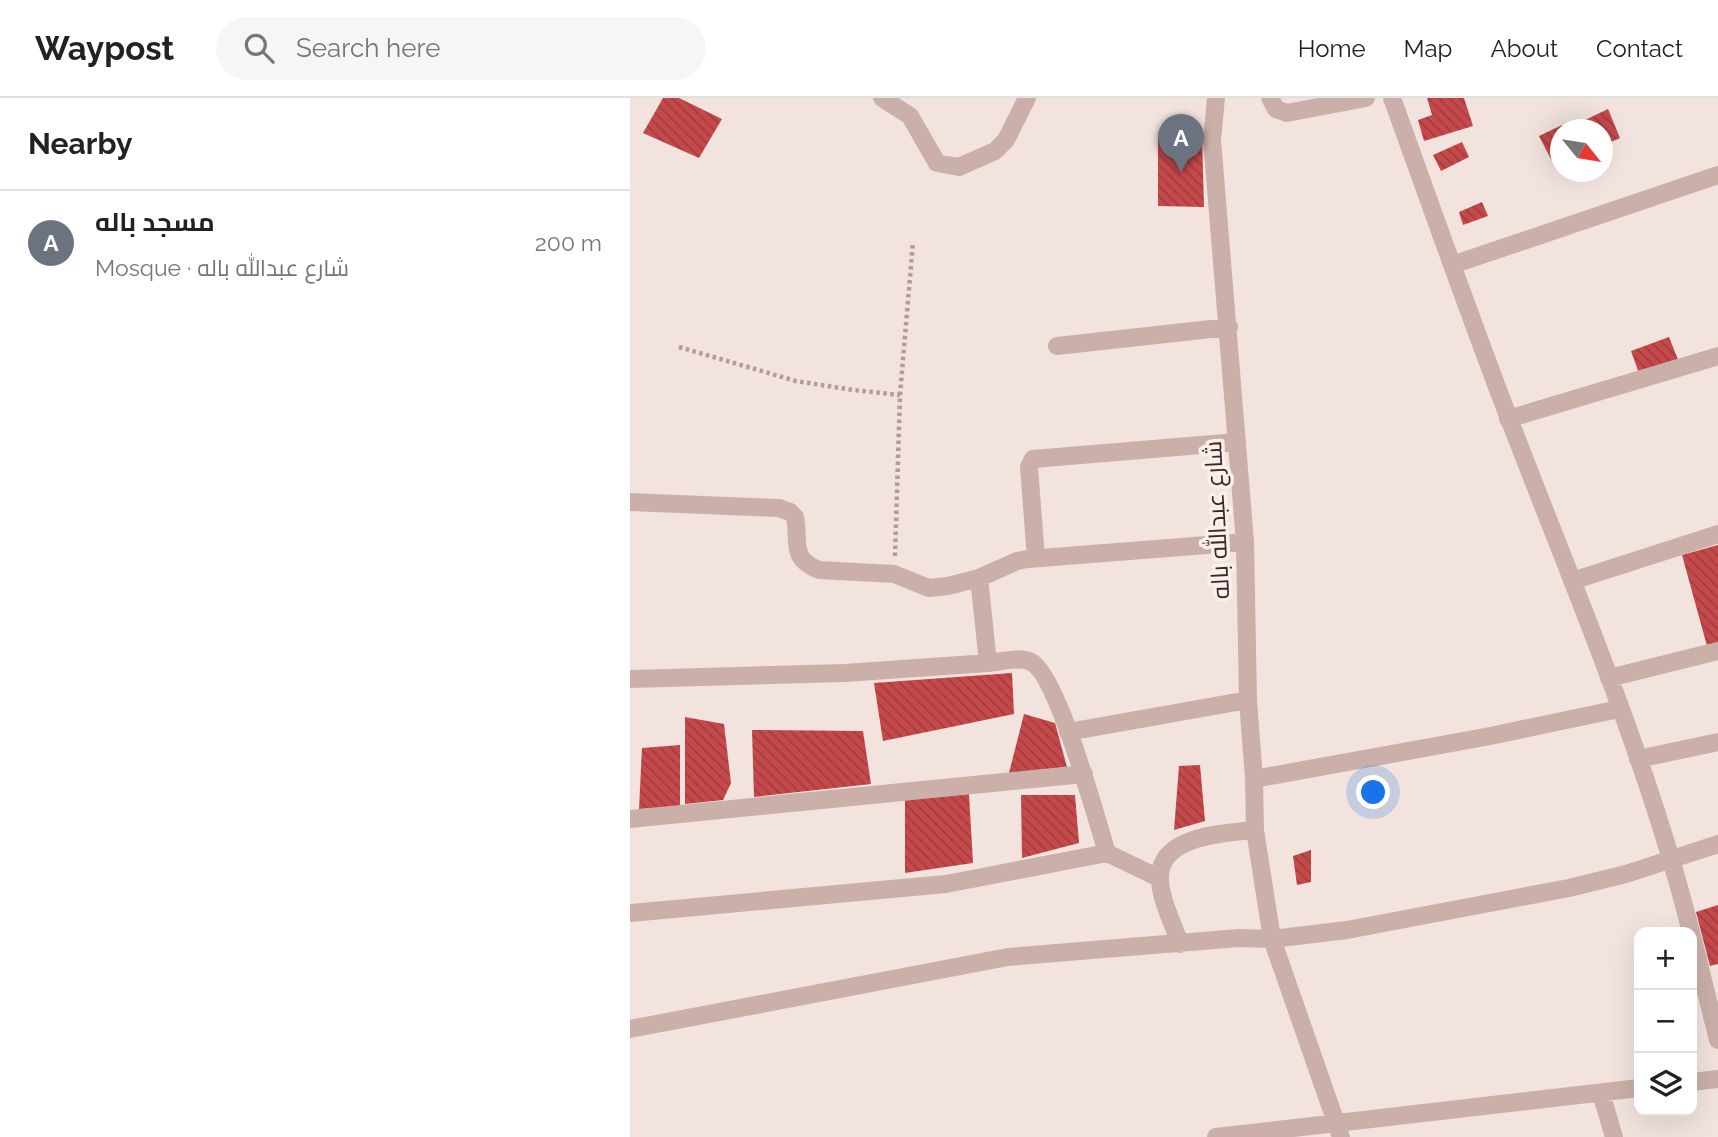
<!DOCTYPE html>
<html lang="en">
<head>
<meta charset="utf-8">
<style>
	:root { --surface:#fff; --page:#f6f6f6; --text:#222; --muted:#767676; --line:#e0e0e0; --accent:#b45309 }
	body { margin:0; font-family:Raleway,Cairo,sans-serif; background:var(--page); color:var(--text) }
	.controls { position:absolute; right:21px; bottom:21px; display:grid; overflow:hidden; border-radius:14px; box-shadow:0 7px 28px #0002 }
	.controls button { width:63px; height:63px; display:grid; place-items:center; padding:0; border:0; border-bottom:2px solid var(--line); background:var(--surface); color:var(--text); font:35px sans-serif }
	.compass { position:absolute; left:920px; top:21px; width:63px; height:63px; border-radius:50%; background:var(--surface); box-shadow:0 7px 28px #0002; rotate:120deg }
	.you { position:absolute; left:744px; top:695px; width:24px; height:24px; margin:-18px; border:5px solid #fff; border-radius:50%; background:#1a73e8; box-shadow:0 0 0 10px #1a73e833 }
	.badge { display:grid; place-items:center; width:46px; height:46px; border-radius:50%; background:var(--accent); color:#fff; font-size:23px; font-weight:700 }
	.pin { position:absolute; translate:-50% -58px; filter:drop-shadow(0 2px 4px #0008) }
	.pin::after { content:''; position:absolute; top:37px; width:24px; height:21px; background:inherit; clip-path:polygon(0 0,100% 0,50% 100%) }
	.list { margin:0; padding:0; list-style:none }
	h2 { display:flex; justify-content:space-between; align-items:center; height:91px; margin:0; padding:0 28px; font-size:30px }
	h2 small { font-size:23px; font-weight:400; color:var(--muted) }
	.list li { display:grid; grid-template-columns:46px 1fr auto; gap:21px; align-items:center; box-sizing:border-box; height:105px; padding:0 28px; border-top:2px solid var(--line) }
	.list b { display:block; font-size:26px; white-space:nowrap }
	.list p { margin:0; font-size:23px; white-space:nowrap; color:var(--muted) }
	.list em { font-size:23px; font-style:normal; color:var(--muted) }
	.icon { flex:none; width:38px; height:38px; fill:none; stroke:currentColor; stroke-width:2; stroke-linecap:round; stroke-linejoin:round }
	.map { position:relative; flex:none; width:1088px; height:1039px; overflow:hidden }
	header { display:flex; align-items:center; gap:42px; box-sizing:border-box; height:98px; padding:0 35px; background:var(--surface); border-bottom:2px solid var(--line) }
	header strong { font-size:33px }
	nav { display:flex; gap:38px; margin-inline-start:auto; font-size:24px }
	.search { width:490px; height:63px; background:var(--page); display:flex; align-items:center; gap:18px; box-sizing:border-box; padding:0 24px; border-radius:38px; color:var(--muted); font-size:26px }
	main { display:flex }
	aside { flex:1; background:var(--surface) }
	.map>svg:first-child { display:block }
</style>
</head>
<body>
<header>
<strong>Waypost</strong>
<div class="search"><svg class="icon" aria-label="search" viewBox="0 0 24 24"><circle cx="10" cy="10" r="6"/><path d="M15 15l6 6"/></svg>Search here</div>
<nav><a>Home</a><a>Map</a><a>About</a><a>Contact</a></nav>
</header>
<main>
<aside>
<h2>Nearby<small></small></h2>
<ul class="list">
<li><span class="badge" style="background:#6b7280">A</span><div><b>مسجد باله</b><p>Mosque · شارع عبدالله باله</p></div><em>200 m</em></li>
</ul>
</aside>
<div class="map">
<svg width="1088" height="1039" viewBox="0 0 1088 1039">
	<defs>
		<pattern id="building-back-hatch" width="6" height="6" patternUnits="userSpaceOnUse" patternTransform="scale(1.75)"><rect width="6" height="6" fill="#c5494b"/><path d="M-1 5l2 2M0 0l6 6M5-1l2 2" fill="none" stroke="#a13d3e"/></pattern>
	</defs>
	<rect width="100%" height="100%" fill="#f2e3de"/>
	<!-- building -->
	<path fill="url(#building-back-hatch)" d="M33 0H49L92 21 69 60 13 35Z
		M797 0H834L843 28 794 43 788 22 802 17Z
		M978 11 990 40 972 48V32H959L955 22Z
		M932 27 935 32H930V69L926 71 909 38Z
		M572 38 574 109 528 108V40Z
		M832 44 839 59 811 73 803 57Z
		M852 104 858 118 833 127 829 114Z
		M1039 239 1049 264 1010 278 1001 253Z
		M1088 447V545L1077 548 1052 457Z
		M382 575 384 616 253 643 244 585Z
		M394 616 425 625 437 669 379 675Z
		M55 619 94 626 101 685 93 702 55 706Z
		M122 632 233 633 241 686 124 699Z
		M50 647V708L9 711 12 650Z
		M570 667 575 723 544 732 549 668Z
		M339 696 343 765 275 775V701Z
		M391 697H445L449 745 392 760Z
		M681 752V784L667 787 663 758Z
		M1088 807V866L1080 868 1066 814Z"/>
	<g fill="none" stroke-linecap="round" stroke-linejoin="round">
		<!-- path -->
		<path stroke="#b69a94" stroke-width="4.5" stroke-dasharray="3.5 3.5" stroke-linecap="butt" d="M49 249 166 283 223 292 270 297
			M265 458 270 297 283 144"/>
		<!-- minor -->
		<path stroke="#cbb0a9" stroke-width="18" d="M252 0 280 18 307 65 329 69 365 53 376 42 397 0
			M586 0 582 42 615 444 618 602 624 681 625 732 642 841 717 832 939 790 996 776 1088 746
			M640 0 646 11 657 15 736 0
			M762 0C804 116 845 234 890 349 952 509 1019 668 1061 834
			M822 167 1088 77
			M427 248 599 229
			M878 321 1088 258
			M0 404 149 410 160 414 165 419C170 444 159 460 189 472L264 476 299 490 318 488 349 480 387 463 398 461 615 444
			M406 460 399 369 403 361 607 344
			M349 480 358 565C370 564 390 558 401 564 427 576 467 722 477 755
			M942 483 1088 436
			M979 580 1088 553
			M0 581 215 575 358 565
			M438 634 618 602
			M1008 661 1088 644
			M624 681 855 639 989 611
			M0 721 454 676
			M0 815 316 786 477 755 529 780
			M1062 838 1088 942
			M550 846C543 825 529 799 530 778 531 737 596 735 625 732
			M0 931 378 859 609 840 642 841 711 1039
			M1062 984 1088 981
			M971 995 984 1039
			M586 1039 1009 990"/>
	</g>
	<g text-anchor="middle" stroke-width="7" stroke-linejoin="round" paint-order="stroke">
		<!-- street labels -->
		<g font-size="24" fill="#382a29" stroke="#faefea">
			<text transform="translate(587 422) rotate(-93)" y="8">شارع عبدالله باله</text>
		</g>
	</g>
</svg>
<div class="controls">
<button>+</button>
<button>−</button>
<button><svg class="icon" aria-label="layers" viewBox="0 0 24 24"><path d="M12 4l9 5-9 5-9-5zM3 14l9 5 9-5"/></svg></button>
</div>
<svg class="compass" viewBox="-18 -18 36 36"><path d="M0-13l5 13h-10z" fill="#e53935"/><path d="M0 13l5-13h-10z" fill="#767676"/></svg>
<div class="you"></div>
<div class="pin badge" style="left:551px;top:74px;background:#6b7280">A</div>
</div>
</main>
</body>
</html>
